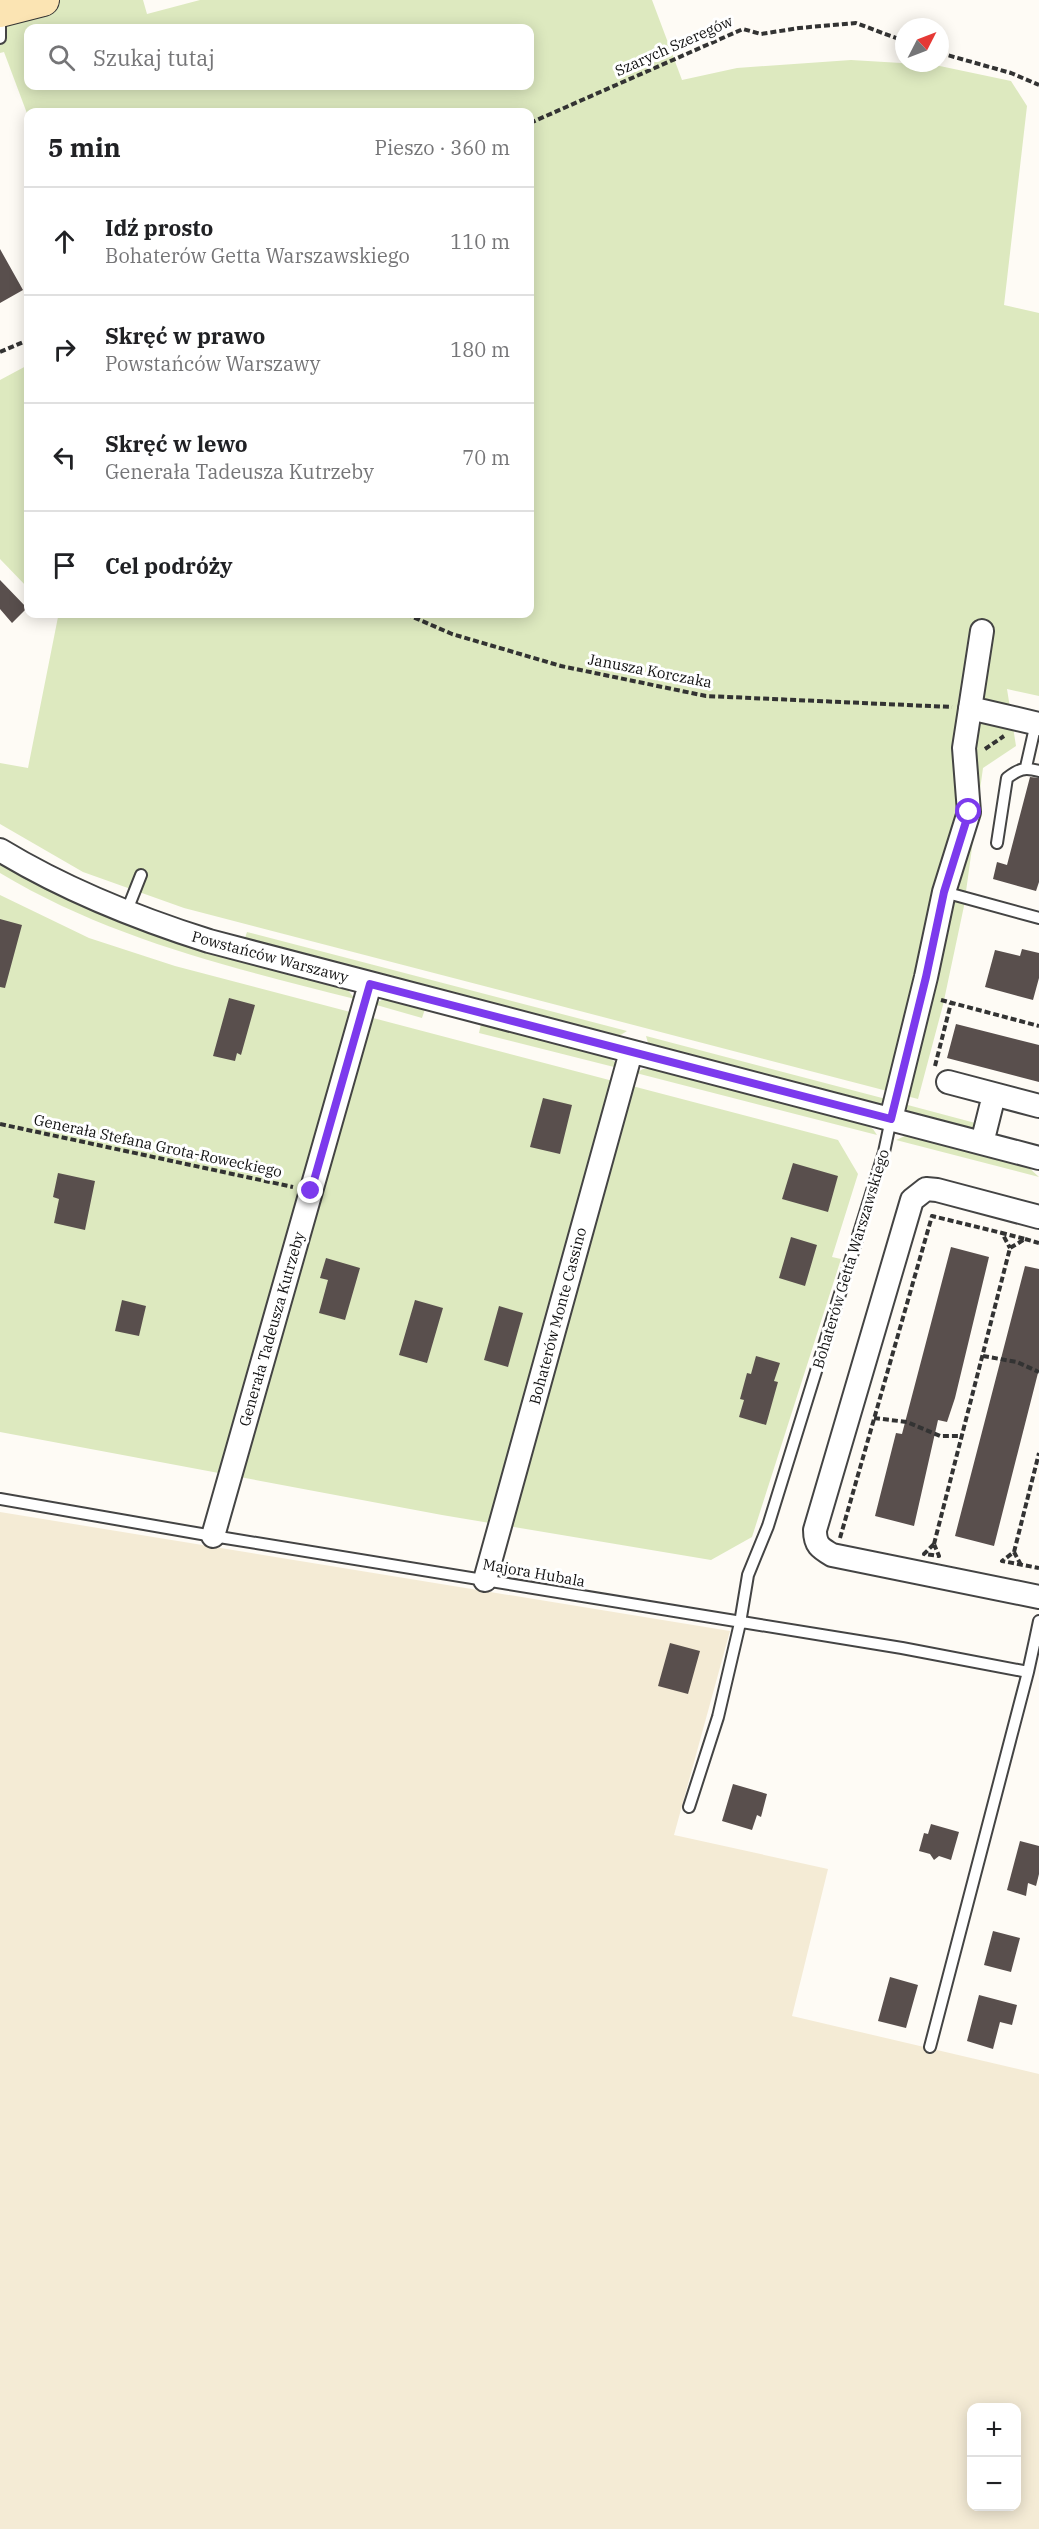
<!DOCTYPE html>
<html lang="pl">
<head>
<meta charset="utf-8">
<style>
	:root { --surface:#fff; --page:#f2f2f2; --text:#202124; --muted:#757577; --line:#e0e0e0 }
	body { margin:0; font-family:"IBM Plex Serif",serif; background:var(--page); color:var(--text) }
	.controls { position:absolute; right:18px; bottom:18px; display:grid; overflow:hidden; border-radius:12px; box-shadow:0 3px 15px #0003 }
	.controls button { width:54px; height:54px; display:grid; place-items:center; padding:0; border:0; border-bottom:2px solid var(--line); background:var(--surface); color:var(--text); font:30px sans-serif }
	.compass { position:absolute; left:895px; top:18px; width:54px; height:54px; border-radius:50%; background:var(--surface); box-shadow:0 3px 15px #0003; rotate:48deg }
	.stop { position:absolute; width:18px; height:18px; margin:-14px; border:4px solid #7c3aed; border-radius:50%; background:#fff }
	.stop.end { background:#7c3aed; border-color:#fff; box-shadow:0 2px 6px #0008 }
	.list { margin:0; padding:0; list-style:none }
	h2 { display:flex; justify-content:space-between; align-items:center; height:78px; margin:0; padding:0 24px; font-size:26px }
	h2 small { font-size:20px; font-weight:400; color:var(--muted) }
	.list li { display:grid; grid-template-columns:39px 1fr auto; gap:18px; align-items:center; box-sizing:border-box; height:108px; padding:0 24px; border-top:2px solid var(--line) }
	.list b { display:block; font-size:22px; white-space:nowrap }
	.list p { margin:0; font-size:20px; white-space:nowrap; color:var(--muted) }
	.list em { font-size:20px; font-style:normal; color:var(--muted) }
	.icon { flex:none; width:33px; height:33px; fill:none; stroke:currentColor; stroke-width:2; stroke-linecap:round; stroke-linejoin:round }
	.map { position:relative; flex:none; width:1039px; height:2529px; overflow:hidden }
	.search { position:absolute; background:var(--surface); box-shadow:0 3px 15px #0003; left:24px; top:24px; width:510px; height:66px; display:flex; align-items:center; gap:15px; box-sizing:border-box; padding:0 21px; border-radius:12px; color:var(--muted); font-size:22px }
	.panel { position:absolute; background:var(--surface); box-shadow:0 3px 15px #0003; left:24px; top:108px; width:510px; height:510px; border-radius:12px }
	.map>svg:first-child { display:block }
</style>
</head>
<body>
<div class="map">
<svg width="1039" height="2529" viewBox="0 0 1039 2529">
	<rect width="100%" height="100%" fill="#fefbf5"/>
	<!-- farmland -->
	<path fill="#f4ebd5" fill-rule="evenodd" d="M0 1512 730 1631 674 1835 828 1869 792 2016 1039 2074V2529H0ZM972 2408H1016V2506H972Z"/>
	<!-- green -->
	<path fill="#dde9bf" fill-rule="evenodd" d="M0 0H143L147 14 200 0H652L682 80 737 68 851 60 935 65 1011 81 1027 106 1004 305 1039 313V696L1007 689 1016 746 983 768 964 906 943 1005 918 1099 184 908 83 872 0 824V763L28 768 58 617 54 614H530V112H28V116L4 52 0 53ZM28 28H530V86H28Z
		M28 365V588L0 559V380Z
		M0 863C107 928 227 958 347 989L355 999C233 968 110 939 0 873Z
		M0 895 89 938 175 966 838 1140 858 1174 832 1257 841 1259 752 1537 711 1560 442 1515 0 1432Z
		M247 932 627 1031 619 1036 614 1037 244 941Z
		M384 999 425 1009 422 1018 373 1004Z
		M481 1024 608 1057 615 1062 618 1068 479 1033Z
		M646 1036 886 1099 882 1103 874 1105 655 1047 648 1043Z
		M643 1069H651L866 1125 873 1129 877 1135 636 1073Z
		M904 1104 979 1124 969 1130 914 1116 907 1111Z
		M907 1135 1027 1166 1039 1177 896 1140Z"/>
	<!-- building -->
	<path fill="#594f4d" d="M0 249 23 290 0 303Z
		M0 580 27 608 12 623 0 609Z
		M1030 777 1039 778V882L1036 891 993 879 997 862 1007 865Z
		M0 919 22 925 5 988 0 987Z
		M1022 949 1039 953V978L1033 1000 985 987 995 950 1020 956Z
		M229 998 255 1005 241 1055 237 1053 235 1061 213 1056Z
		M956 1024 1039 1045V1082L947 1058Z
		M543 1098 572 1105 560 1154 530 1147Z
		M793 1163 838 1176 828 1212 782 1199Z
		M58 1173 95 1181 85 1230 54 1223 59 1199 53 1197Z
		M791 1237 817 1245 805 1286 779 1278Z
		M951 1247 989 1257 955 1398 947 1422 938 1420 914 1526 875 1516 896 1433 902 1434Z
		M326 1258 360 1268 345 1320 319 1313 328 1280 320 1278Z
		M1025 1266 1039 1269V1369L994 1546 955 1536Z
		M122 1300 146 1306 139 1336 115 1331Z
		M415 1300 443 1308 427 1363 399 1355Z
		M499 1306 523 1313 508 1367 484 1360Z
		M756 1356 780 1363 774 1381 778 1382 766 1425 739 1417 744 1400 740 1399 747 1373 751 1374Z
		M670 1643 700 1651 688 1694 658 1686Z
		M733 1784 767 1794 761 1817 757 1815 752 1830 722 1821Z
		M931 1824 959 1832 951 1860 939 1856 934 1860 930 1854 919 1851 924 1833 928 1834Z
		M1020 1841 1039 1846V1874L1036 1886 1028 1883 1026 1896 1007 1890Z
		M993 1931 1020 1938 1011 1972 984 1965Z
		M890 1977 918 1985 906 2028 878 2021Z
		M979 1995 1017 2005 1012 2025 1000 2022 993 2049 967 2041Z"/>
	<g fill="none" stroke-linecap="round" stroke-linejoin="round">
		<defs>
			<path id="service" d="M0 22V38
				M1026 767 1036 723
				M997 843 1007 778C1019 769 1024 767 1039 771
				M944 892 1039 918
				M126 913 141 875
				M0 1499 213 1536 902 1648 1028 1672 1035 1640 1039 1641
				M1035 1640 1039 1621
				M689 1807 718 1717 740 1623 748 1575 768 1526 884 1152 891 1119
				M930 2047 1028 1672"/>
			<path id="minor" d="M970 708 1039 724
				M0 850C66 890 136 918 209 941L1039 1158
				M948 1082 1039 1106
				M891 1119 926 977 944 892 969 812 964 748 982 631
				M982 1143 994 1095
				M1039 1217 937 1190 926 1189 912 1200 815 1530C815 1545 820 1548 832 1555L1039 1597
				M213 1536 370 984
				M485 1580 631 1052"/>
			<path id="secondary" d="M0 11 43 0"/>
		</defs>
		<!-- service casing -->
		<use href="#service" stroke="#444" stroke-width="14"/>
		<!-- minor casing -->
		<use href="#minor" stroke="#444" stroke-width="26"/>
		<!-- secondary casing -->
		<use href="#secondary" stroke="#333" stroke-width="34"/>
		<!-- path -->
		<path stroke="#333" stroke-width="4" stroke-dasharray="6 3" stroke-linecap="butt" d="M940 53 1011 73 1039 85
			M530 123 743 29 761 34 799 28 856 23 904 41
			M0 352 28 340
			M406 614 452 634 561 666 706 696 952 707
			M985 749 1004 736
			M941 1000 1039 1026
			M935 1066 951 1003
			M0 1124 293 1187
			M1025 1239 1039 1243
			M983 1356 1017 1362 1039 1372
			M874 1418 907 1422 940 1436H963
			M840 1538 932 1216 1002 1233
			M934 1544 1010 1248 1025 1239 1002 1233 1010 1248
			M934 1544 939 1556 924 1554Z
			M1014 1552 1039 1453
			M1021 1565 1014 1552 1002 1561 1039 1568"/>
		<!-- service -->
		<use href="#service" stroke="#fff" stroke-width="10"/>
		<!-- minor -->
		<use href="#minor" stroke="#fff" stroke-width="22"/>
		<!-- secondary -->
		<use href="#secondary" stroke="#fbe4b3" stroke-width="32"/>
	</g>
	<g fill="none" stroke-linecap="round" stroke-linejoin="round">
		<!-- route -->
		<path stroke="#7c3aed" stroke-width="8" d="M311 1191 370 984 891 1119 926 977 944 892 969 812"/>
	</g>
	<g text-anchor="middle" stroke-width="6" stroke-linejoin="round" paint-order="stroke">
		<!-- street labels -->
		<g font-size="15" fill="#111" stroke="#fff">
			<text transform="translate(674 46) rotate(-24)" y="5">Szarych Szeregów</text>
			<text transform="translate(650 671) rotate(11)" y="5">Janusza Korczaka</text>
			<text transform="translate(270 957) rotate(15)" y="5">Powstańców Warszawy</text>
			<text transform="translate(158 1146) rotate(12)" y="5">Generała Stefana Grota-Roweckiego</text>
			<text transform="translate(851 1259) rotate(-73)" y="5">Bohaterów Getta Warszawskiego</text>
			<text transform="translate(558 1316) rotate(-75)" y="5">Bohaterów Monte Cassino</text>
			<text transform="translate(272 1329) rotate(-74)" y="5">Generała Tadeusza Kutrzeby</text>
			<text transform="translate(534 1573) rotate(10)" y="5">Majora Hubala</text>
		</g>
	</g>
</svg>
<div class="controls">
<button>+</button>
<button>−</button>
</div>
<svg class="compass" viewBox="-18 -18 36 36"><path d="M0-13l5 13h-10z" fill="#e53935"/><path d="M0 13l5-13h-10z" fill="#757577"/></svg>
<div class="stop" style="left:969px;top:812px"></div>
<div class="stop end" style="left:311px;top:1191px"></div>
<div class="search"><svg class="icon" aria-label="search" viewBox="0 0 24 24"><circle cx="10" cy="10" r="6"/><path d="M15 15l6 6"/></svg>Szukaj tutaj</div>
<section class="panel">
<h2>5 min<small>Pieszo · 360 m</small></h2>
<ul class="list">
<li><svg class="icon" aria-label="ahead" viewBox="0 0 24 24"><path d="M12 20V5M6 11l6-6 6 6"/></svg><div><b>Idź prosto</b><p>Bohaterów Getta Warszawskiego</p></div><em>110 m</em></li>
<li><svg class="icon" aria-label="right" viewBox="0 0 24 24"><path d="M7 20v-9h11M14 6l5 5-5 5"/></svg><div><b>Skręć w prawo</b><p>Powstańców Warszawy</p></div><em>180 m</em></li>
<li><svg class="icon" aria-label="left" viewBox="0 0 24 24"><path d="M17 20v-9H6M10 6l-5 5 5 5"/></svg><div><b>Skręć w lewo</b><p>Generała Tadeusza Kutrzeby</p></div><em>70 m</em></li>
<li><svg class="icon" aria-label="arrive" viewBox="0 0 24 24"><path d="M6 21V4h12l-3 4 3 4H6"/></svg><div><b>Cel podróży</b></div></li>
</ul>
</section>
</div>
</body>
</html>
